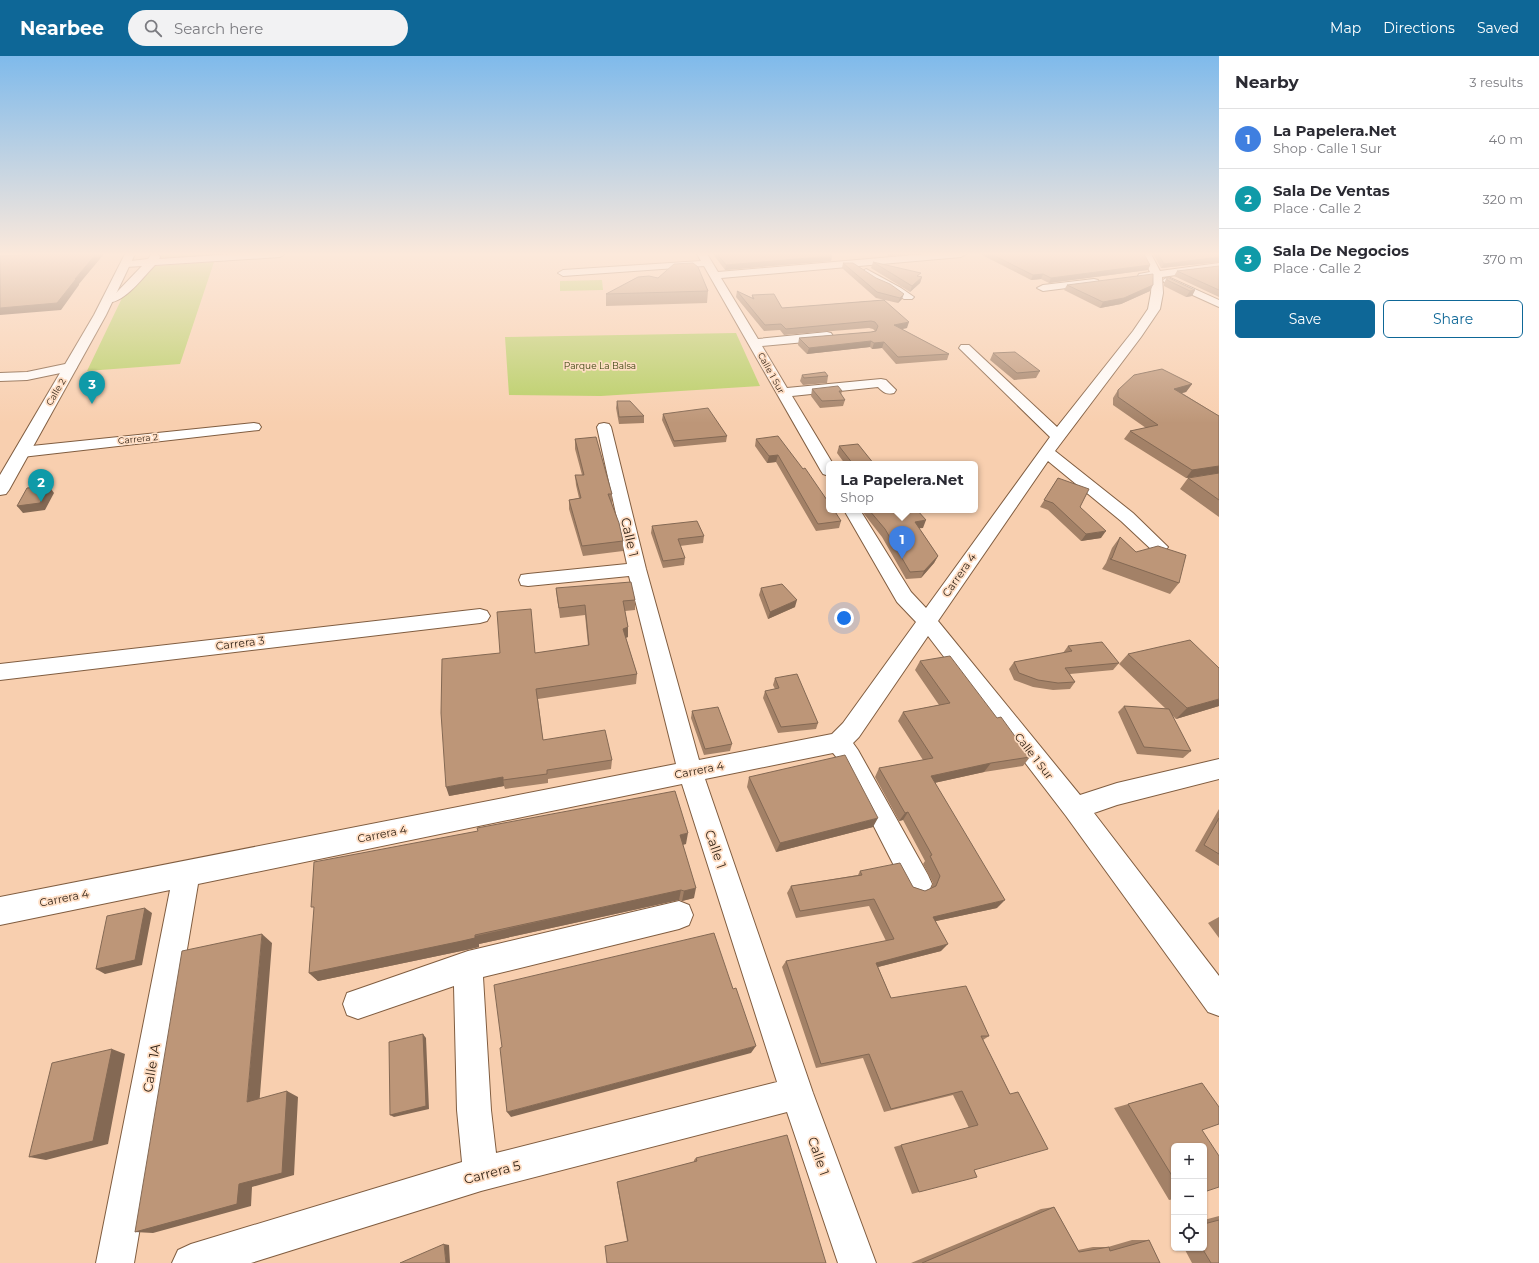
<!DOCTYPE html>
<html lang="en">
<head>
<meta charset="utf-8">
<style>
	:root { --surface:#fff; --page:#f2f2f3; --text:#2b2b33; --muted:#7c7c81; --line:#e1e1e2; --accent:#0e6797 }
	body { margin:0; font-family:Montserrat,sans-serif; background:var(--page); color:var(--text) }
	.controls { position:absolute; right:12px; bottom:12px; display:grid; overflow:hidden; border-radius:6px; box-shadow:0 1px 3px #0004 }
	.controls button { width:36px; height:36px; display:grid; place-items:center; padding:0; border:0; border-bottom:1px solid var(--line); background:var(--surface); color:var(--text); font:20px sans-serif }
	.you { position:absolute; left:844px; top:562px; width:14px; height:14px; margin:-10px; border:3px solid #fff; border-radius:50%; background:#1a73e8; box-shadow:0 0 0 6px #1a73e833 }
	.badge { display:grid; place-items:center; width:26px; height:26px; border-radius:50%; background:var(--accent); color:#fff; font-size:13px; font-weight:700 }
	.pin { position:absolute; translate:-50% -33px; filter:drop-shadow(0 1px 2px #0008) }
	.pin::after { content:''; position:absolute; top:21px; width:14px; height:12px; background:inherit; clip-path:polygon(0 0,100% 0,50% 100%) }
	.popup { position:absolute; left:826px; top:405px; width:152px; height:52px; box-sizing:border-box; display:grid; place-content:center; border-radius:6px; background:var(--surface); filter:drop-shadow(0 1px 3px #0005); font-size:13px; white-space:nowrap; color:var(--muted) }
	.popup b { font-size:15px; color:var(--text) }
	.popup::after { content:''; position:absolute; left:50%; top:100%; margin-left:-8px; border:8px solid transparent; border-top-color:var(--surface) }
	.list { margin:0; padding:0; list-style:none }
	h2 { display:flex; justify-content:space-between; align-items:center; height:52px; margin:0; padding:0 16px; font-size:17px }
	h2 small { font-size:13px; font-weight:400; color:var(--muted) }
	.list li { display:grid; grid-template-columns:26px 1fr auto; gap:12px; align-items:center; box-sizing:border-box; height:60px; padding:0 16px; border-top:1px solid var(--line) }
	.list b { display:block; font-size:15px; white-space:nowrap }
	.list p { margin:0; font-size:13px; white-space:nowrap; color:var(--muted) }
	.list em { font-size:13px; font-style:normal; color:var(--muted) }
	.actions { display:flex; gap:8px; padding:12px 16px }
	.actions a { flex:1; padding:9px 0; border:1px solid var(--accent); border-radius:6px; text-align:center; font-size:14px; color:var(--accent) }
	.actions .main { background:var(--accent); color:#fff }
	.icon { flex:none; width:22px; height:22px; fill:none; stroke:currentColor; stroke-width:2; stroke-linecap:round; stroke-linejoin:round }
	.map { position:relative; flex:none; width:1219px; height:1207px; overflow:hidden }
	header { display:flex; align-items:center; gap:24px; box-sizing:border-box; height:56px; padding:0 20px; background:var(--accent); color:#fff }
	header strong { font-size:19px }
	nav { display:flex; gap:22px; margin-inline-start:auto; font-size:14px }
	.search { width:280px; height:36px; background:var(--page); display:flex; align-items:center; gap:10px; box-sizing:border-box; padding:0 14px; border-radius:22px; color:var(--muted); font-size:15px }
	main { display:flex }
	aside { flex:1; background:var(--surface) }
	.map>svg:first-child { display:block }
</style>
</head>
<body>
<header>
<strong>Nearbee</strong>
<div class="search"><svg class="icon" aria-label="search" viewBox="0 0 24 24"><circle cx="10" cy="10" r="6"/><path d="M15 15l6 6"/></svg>Search here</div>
<nav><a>Map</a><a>Directions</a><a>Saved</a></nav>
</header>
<main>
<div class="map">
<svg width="1219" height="1207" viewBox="0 0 1219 1207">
	<rect width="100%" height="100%" fill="#f8cfaf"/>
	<!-- green -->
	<path fill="#b6ce62" d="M162 198H213L212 200 160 202Z
		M214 206 180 308 87 315 122 242 155 210Z
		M602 224 603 234 560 235V225Z
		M736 277 760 330 601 340 509 339 505 281Z"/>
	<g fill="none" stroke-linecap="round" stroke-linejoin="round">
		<defs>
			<path id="minor" d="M155 198 159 199 160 201 159 203 234 198H285L280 201 155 209C143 221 122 251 104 246L102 244 104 242 116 237 142 210 126 211 121 208 122 206 148 203 151 199Z
				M697 198H707L718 216 926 198H966L961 201 721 222 758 283 827 276 831 277 833 280 831 283 827 284 762 290 787 332 881 323 886 324 896 334 894 337C886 339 883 336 878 331L792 340 833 408H829V420L823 418 821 415 704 210 563 220 558 217 563 214 701 205Z
				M1141 198H1151L1160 215 1219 207V213L1162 221 1163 237 1160 253 1141 281 1055 395 1133 457 1168 491 1165 495 1159 497 1153 495 1121 465 1048 405 938 565 1080 739 1117 727 1219 703V723L1117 749 1094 757 1219 920V960L1208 956 1066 760 928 580 859 681 853 687 858 694 928 819 932 828 928 837 918 841 908 837 842 708 833 697 705 723 813 1037 876 1207H838L787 1056 481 1135 251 1207H172L178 1194 191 1188 462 1106 457 1054 454 930 358 963 347 959 343 948 347 937 468 895 679 845 689 849 693 859 689 869 679 873 483 921 491 1054 496 1097 777 1026 682 728 198 828 134 1207H96L170 834 0 869V841L676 708 629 520 528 530 521 529 519 524 521 519 528 518 627 508 597 371 599 368 604 367 609 368 611 371 646 513 699 704 832 678 843 667 916 566 897 546 844 454H860L911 536 926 552 1050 381 959 292 961 289H969L1057 371 1133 275 1148 253 1151 237 1152 222 1143 223 1138 220 1139 218 1150 216Z
				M866 213 901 232 914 241 912 243H904L862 218 861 216Z
				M1168 221 1219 244V251L1164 226 1163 224Z
				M1094 223 1098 224 1099 226 1098 228 1043 235 1037 232 1043 229Z
				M70 307 75 308 77 311 75 314 27 324 0 325V317L27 316Z
				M254 367 259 368 261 371 259 374 22 401 17 399 14 396 17 393 22 391Z
				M480 553 487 555 490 560 487 565 480 567 0 624V608Z"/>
			<path id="major" d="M125 198H135L106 259 9 434 6 438 0 439V419L94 259Z"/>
		</defs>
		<!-- minor casing -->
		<use href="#minor" stroke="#805d40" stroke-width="2"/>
		<!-- major casing -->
		<use href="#major" stroke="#805d40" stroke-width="2"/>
		<!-- minor -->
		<use href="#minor" fill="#fff" fill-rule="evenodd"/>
		<!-- major -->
		<use href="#major" fill="#fff" fill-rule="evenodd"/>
	</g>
	<!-- wall -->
	<path fill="#a38167" d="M713 198H830L832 200 831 205 725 214Z
		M980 198H1144L1150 209 1148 214 1049 227 1041 223 1031 224Z
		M1153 198H1219V206L1161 212Z
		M873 206 922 221 920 227 910 236 871 212Z
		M843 207H853L902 243 898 247 876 242 842 212Z
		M1219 210V241L1174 220 1177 215Z
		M1167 221 1195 234 1192 240 1186 241 1164 230V227Z
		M658 222 708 235 707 247 606 250V238Z
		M1067 229 1150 235 1121 248 1100 252 1064 234Z
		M737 235 752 242V239L782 252 884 244 907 272 902 273 949 298 947 304 896 308 882 292 872 293 870 291 807 298 798 289 799 282 871 276 875 275 873 273 869 272 784 279 780 274 764 275 736 241Z
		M993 297 1040 315 1036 322 1014 324 990 304Z
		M802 319 828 320 827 327 803 329 800 325Z
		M1192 328 1186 336 1182 337 1219 360V461L1180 433 1188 422 1217 417 1186 422 1124 383 1130 375 1146 372 1113 349V342L1118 334Z
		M812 333 842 335 841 339 845 344 843 350 820 352 811 340Z
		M617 345 644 360V367L619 368 616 352Z
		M663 358 727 380 726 386 674 391 662 364Z
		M575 383 612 438V447L623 485V495L583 500 569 453V444L579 442 576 429 575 419H582L575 393Z
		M756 383 803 413 841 465 839 472 816 475 776 406 767 407 755 390Z
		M839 390 874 408H845L837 397Z
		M1058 422 1080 451 1101 482 1081 485 1048 454 1040 451Z
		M861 454H917L923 472H919L938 500 934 507 921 522 906 523 882 481Z
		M652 470 704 480 703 487 680 490 685 502 684 509 663 512 651 477Z
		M1120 481 1136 496 1179 527 1170 538 1102 513 1106 507 1112 492Z
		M556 532 635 544V554L625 555 628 571V581L626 582 637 618 636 628 538 643 543 684 612 704 611 713 548 723V727L505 733 504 730 449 740 536 597 588 589 585 559 560 562 557 542Z
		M761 532 795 551 768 563 759 539Z
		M1068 590 1119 607 1113 614 1070 618 1075 626 1070 633 1053 634 1033 631 1014 624 1009 613 1014 606 1063 597Z
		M1128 598 1219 650 1176 663 1171 658 1191 695 1183 702 1137 698 1118 656 1124 650 1166 653 1119 608Z
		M920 605 997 662 1030 701 1023 710 984 716 934 727 997 852 936 865 941 895 878 911 891 942 989 980 983 984 1010 1038 974 1114 919 1136 912 1138 894 1091 901 1089 969 1072 953 1039 884 1056 863 1002 816 1012 782 911 786 905 886 885 869 850 796 862 787 837 791 830 858 819 860 815 913 831 925 835 931 832 933 827 923 808 925 805 903 764 899 765 875 721 879 712 923 704 898 665 903 656 939 649 915 614Z
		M775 622 818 667 816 673 778 677 763 642 765 635 775 633 773 629Z
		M692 655 732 688 730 695 704 699 691 662Z
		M749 721 873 771 776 796 747 731Z
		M1219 753V810L1195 795Z
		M686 788 683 789 694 842 682 845 679 844 479 888V891L466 894 318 925 309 917 314 854Z
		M1219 861V882L1208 867Z
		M1202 1027V1074L1174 1090V1143L1169 1144 1114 1052Z
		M696 1102 826 1207 627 1185 617 1128V1126L694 1106V1104Z
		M1054 1151 1078 1194 1093 1191H1108L1132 1184H1149L1160 1207H911L1041 1153Z
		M1219 1160V1207H1192L1184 1192H1204V1164Z"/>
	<!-- shaded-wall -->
	<path fill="#846954" d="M96 198H104L79 228V229L61 254 0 259V252L75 223Z
		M888 198H909L888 200Z
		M832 200 831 205 725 214 726 209Z
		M1219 201V206L1161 212 1164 208Z
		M1150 209 1148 214 1049 227 1051 222Z
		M1043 218 1041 223 1031 224 1033 219Z
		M922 221 920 227 910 236 912 230Z
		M1153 229 1150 235 1121 248 1100 252 1103 246Z
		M1195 234 1192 240 1186 241 1190 235Z
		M904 238 902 243 898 247 900 242Z
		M909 266 907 272 892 275 894 269Z
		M871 285 870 291 807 298 809 292Z
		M884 286 882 292 872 293 874 287Z
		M1192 328 1186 336 1169 340 1174 333Z
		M778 399 776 406 767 407 769 400Z
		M1219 410V417L1186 422 1192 414Z
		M49 430 54 437 45 454 23 457 17 450Z
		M926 464 923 472 912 473 915 466Z
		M1106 475 1101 482 1081 485 1086 478Z
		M938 500 934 507 921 522 924 515Z
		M797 544 795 551 768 563 770 556Z
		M628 571V581L623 582V573Z
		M1219 643V650L1176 663 1187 652Z
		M991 707 984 716 925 729 931 720Z
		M503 721 504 730 449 740 446 731Z
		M908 756 903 764 899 765 905 757Z
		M878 762 873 771 776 796 780 787Z
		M688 777 686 788 678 790 680 779Z
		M696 832 694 842 682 845 684 835Z
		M681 834 679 844 479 888V891L466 894 318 925 309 917Z
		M1005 844 997 852 927 867 933 861Z
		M145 852 152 857 142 909 105 918 96 913Z
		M262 878 272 887 259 1051 247 1046Z
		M948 888 941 895 870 913 876 907Z
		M423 978 426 982 429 1053 394 1061 390 1059Z
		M756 990 751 997 511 1061 507 1056Z
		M112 993 125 998 108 1088 46 1104 29 1101Z
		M287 1035 298 1041 294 1119 252 1131 251 1150 153 1177 135 1176 239 1128Z
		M444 1188 449 1189 450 1207H446Z"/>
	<!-- building -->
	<path fill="#bd9678" stroke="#846954" d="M22 198H96L75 223H76L57 247 0 252V200L21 199Z
		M717 198H830L832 200 726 209Z
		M991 198H1144L1150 209 1051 222 1043 218 1033 219Z
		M1158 198H1219V201L1164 208Z
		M873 206 921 217 917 220 922 221 912 230Z
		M693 207 698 211 708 235 606 238 638 221 649 220 658 222 674 208Z
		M843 207H853L876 222 890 228 904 238 900 242 877 236Z
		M1219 210V234L1177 215Z
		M1153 218V229L1124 242 1103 246 1067 229Z
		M1167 221 1195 234 1190 235 1167 224Z
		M737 235 754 243 752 239 774 238 782 252 884 244 909 266 894 269 949 298 898 301 884 286 874 287 871 285 809 292 799 282 871 276 876 275 878 270 875 266 871 265 786 273 781 268 765 269Z
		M1015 296 1040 315 1017 317 993 297Z
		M1162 313 1192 328 1174 333 1219 360V410L1192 414 1130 375 1158 369 1118 341V334L1134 319Z
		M825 316 828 320 804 322 802 319Z
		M838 330 842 335H839L845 344 822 345 812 333Z
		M617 345H630L644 360 619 361Z
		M708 352 727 380 674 385 663 358Z
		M778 380 803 413 805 412 829 447V454H834L841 465 818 468 778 399 769 400 756 383Z
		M596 381 612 438H608L619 467 623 485 582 490 569 444 581 442 575 419H584L575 383Z
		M858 388 874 408H853L839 390Z
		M1219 417V444L1188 422Z
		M1058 422 1089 433 1080 451 1106 475 1086 478 1053 447 1044 444Z
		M49 430 40 447 17 450 27 432Z
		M869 454H917L926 464 915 466 938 500 924 515 910 516 885 473Z
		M697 465 704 480 678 483 685 502 663 505 652 470Z
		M1120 481 1136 496 1158 490 1186 499 1179 527 1110 503 1112 502Z
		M631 526 635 544 623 545 628 571 623 573 637 618 536 633 543 684 605 674 612 704 547 714V718L503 724V721L446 731 441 657 442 603 500 597 497 556 531 553 535 597 589 589 585 549 559 552 556 532Z
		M782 528 797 544 770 556 761 532Z
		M1190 584 1219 612V643L1187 652 1128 598Z
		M1102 586 1119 607 1065 612 1075 626 1058 627 1038 624 1019 617 1014 606 1072 595 1068 590Z
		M950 600 997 662 1001 661 1030 701 991 707 931 720 1005 844 933 861 948 888 876 907 891 942 966 930 989 980H981L1010 1038 1018 1036 1048 1093 974 1114 977 1121 919 1136 901 1089 978 1069 962 1035 891 1053 869 998 821 1008 786 905 894 883 874 843 800 855 791 830 862 819 860 815 900 807 913 831 925 835 936 830 940 820 930 800 932 799 908 756 905 757 879 712 933 702 903 656 950 647 920 605Z
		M797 618 818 667 781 671 765 635 779 632 775 622Z
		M1124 650 1169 653 1191 695 1144 691Z
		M718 651 732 688 705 693 692 655Z
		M845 699 878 762 780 787 749 721Z
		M675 735 688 777 680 779 696 832 684 835 681 834 475 879V882L462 885 309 917 314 851H311L314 806 478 775 477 772Z
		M1219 762V798L1204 789Z
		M145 852 135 904 96 913 107 860Z
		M714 877 733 933 736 932 756 990 507 1056 500 992 502 991 494 929Z
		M262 878 247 1046 287 1035 282 1117 239 1128 237 1148 135 1176 182 895Z
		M423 978 426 1050 390 1059 389 986Z
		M112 993 93 1085 29 1101 52 1007Z
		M1202 1027 1219 1051V1068L1202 1074 1219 1100V1131L1204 1136V1090H1174V1123L1128 1048Z
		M787 1079 826 1207H607L605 1190 628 1185 617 1126 697 1105 696 1102Z
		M1054 1151 1079 1196 1109 1191 1110 1195 1149 1184 1160 1207H922Z
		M1219 1164V1207H1211L1202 1192H1204V1168Z
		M444 1188 446 1207H400Z"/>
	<!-- sky -->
	<linearGradient id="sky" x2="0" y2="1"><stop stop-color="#7fbaeb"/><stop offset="0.54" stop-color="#fce9db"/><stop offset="1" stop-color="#fce9db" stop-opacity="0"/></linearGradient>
	<rect width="1219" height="367" fill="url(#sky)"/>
	<g text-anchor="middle" stroke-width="3.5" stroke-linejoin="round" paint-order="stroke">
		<!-- far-park labels -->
		<g font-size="9" fill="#353f0b" stroke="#ffdec4">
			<text x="600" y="313">Parque La Balsa</text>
		</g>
		<!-- far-street labels -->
		<g font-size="9" fill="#352619" stroke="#ffdec4">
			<text transform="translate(771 317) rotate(61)" y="3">Calle 1 Sur</text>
			<text transform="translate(56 336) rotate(-60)" y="3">Calle 2</text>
			<text transform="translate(138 383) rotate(-6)" y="3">Carrera 2</text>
		</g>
		<!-- street labels -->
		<g font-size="11" fill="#352619" stroke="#ffdec4">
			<text transform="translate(959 519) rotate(-55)" y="4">Carrera 4</text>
			<text transform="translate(240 587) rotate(-7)" y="4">Carrera 3</text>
			<text transform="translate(1034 700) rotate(52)" y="4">Calle 1 Sur</text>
			<text transform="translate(699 714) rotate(-11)" y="4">Carrera 4</text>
			<text transform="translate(382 778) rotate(-11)" y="4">Carrera 4</text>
			<text transform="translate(64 842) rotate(-11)" y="4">Carrera 4</text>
		</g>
		<!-- near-street labels -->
		<g font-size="13" fill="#352619" stroke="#ffdec4">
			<text transform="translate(630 481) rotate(77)" y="5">Calle 1</text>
			<text transform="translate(716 793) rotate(71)" y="5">Calle 1</text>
			<text transform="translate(151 1012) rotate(-80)" y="5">Calle 1A</text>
			<text transform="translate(819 1100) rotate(71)" y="5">Calle 1</text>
			<text transform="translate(492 1116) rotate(-15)" y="5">Carrera 5</text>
		</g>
	</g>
</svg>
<div class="controls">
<button>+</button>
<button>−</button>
<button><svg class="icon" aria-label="locate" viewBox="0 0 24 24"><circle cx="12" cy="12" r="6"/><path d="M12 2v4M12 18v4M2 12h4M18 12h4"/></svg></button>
</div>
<div class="you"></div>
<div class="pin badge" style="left:902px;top:503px;background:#3f7fe0">1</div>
<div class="popup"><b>La Papelera.Net</b>Shop</div>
<div class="pin badge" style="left:41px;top:446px;background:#0f9aa8">2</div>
<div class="pin badge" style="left:92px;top:348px;background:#0f9aa8">3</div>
</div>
<aside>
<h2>Nearby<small>3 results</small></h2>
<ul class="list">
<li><span class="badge" style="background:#3f7fe0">1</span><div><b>La Papelera.Net</b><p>Shop · Calle 1 Sur</p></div><em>40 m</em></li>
<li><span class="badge" style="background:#0f9aa8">2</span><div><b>Sala De Ventas</b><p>Place · Calle 2</p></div><em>320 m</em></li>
<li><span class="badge" style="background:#0f9aa8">3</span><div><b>Sala De Negocios</b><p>Place · Calle 2</p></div><em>370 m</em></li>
</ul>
<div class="actions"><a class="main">Save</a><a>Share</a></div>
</aside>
</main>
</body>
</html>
